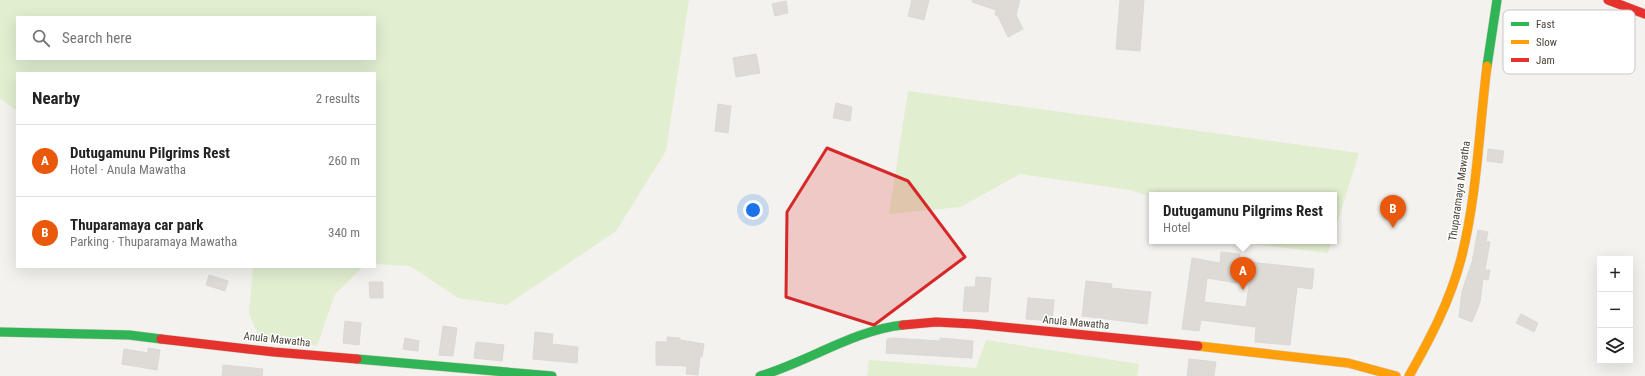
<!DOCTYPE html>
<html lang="en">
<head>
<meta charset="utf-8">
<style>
	:root { --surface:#fff; --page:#f6f6f6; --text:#222; --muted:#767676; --line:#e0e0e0; --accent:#ea580c }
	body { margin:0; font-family:"Roboto Condensed",sans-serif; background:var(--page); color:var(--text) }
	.controls { position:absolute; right:12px; bottom:12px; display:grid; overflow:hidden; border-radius:0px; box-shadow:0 4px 16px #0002 }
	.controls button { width:36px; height:36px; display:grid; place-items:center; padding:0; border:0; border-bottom:1px solid var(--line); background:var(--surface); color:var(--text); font:20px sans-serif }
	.you { position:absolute; left:753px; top:210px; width:14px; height:14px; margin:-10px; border:3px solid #fff; border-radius:50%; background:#1a73e8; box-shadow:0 0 0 6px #1a73e833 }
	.badge { display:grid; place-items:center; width:26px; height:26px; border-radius:50%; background:var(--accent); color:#fff; font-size:13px; font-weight:700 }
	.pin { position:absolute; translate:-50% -33px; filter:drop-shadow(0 1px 2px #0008) }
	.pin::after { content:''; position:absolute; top:21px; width:14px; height:12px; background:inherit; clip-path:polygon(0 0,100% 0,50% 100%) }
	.popup { position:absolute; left:1149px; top:192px; width:188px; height:52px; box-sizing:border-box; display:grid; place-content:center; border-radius:0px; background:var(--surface); filter:drop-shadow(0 1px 3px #0005); font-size:13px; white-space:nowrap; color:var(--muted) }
	.popup b { font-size:15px; color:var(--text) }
	.popup::after { content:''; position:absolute; left:50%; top:100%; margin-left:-8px; border:8px solid transparent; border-top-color:var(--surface) }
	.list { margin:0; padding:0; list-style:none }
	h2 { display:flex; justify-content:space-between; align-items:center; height:52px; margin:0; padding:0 16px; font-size:17px }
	h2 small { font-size:13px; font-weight:400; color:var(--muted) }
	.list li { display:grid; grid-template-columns:26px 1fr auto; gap:12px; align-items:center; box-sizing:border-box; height:72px; padding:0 16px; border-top:1px solid var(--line) }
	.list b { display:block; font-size:15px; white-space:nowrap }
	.list p { margin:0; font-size:13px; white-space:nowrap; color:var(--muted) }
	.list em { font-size:13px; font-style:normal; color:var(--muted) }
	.icon { flex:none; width:22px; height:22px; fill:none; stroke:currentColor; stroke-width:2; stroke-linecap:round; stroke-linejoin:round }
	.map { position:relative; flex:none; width:1645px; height:376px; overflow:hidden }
	.search { position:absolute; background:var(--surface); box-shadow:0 4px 16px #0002; left:16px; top:16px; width:360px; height:44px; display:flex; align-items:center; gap:10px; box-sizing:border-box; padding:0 14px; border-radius:0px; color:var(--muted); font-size:15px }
	.panel { position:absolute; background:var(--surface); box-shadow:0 4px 16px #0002; left:16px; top:72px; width:360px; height:196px; border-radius:0px }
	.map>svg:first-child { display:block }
</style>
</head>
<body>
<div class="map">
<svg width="1645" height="376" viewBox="0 0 1645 376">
	<rect width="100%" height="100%" fill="#f4f2ee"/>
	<!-- green -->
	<path fill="#e1eecf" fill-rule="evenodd" d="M0 0H689L666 151 616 231 507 305 458 298 410 266 375 264V73H17V111L0 98ZM17 17H375V59H17Z
		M908 91 1359 153 1334 233V195H1152V197L1130 190 1020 174 961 207 889 214Z
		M1230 241H1331L1328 253Z
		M253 267H363L335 294 317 346 259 337 249 313Z
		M986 340 1139 364 1137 376H867L869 360 976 368Z"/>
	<!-- building -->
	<path fill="#dedbd6" stroke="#dcd9d4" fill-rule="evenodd" d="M912 0H929L924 20 908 16Z
		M973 0H1020L1016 15 1023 29 1008 37 998 16 995 15 996 10 972 2Z
		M1120 0H1144L1140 51 1116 49Z
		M786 1 788 13 775 16 772 4Z
		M756 54 760 73 736 77 733 58Z
		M836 103 852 107 850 121 833 118Z
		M718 104 731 106 728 133 715 131Z
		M1488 149 1504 151 1502 163 1487 161Z
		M1478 230 1488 232 1486 242H1490L1485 270H1490L1488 280 1483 279 1480 302 1472 322 1459 317 1462 291 1472 262Z
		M1221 252 1240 254V261L1314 269 1312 289 1297 287 1290 345 1255 342 1256 327 1201 320 1199 331 1182 329 1192 258 1220 263ZM1207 278 1249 285 1246 307 1204 302Z
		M209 275 228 281 225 291 206 285Z
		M976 277 991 278 988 312 963 311 965 287H975Z
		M1086 281 1112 284 1111 288 1151 292 1147 324 1082 316Z
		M369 282H383V298H370Z
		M1028 298 1054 300 1052 321 1026 319Z
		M1521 314 1538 323 1534 332 1516 323Z
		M345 321 361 323 359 345 343 343Z
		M443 326 457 328 453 356 439 355Z
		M535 332 553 334 552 344 578 347 577 363 533 359Z
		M667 337 680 338V340L704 344 702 357H700L698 375 686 374 687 366 656 365V342H667Z
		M405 338 419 341 418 351 403 349Z
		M893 338 940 341V338L973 341 972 358 886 353 887 339Z
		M476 342 504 345 502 361 474 358Z
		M148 348 160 350 157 370 122 364 124 349 148 353Z
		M1189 359 1216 362 1214 376H1187Z
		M223 365 263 369 262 376H222Z"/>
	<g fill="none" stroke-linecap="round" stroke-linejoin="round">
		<defs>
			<path id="fast" d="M1487 66 1497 0
				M0 332 129 335 161 339
				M357 359 552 376
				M760 376C808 362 854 330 903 325"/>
			<path id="slow" d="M1198 346 1348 363 1396 376
				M1409 376C1430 339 1450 301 1461 259 1477 197 1479 130 1487 66"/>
			<path id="jam" d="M1608 0 1645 14
				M903 325 936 322 973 324 1198 346
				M161 339 274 352 357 359"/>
		</defs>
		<!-- fast casing -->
		<use href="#fast" stroke="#d3cfc5" stroke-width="10"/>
		<!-- slow casing -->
		<use href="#slow" stroke="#d3cfc5" stroke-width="10"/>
		<!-- jam casing -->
		<use href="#jam" stroke="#d3cfc5" stroke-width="10"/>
		<!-- fast -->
		<use href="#fast" stroke="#30b455" stroke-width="9"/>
		<!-- slow -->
		<use href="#slow" stroke="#ff9f0a" stroke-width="9"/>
		<!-- jam -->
		<use href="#jam" stroke="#e5322d" stroke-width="9"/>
	</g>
	<!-- marked area -->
	<path fill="#d62828" fill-opacity="0.2" stroke="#d62828" stroke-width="3" stroke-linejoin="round" d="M827 148 908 181 965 257 874 325 786 297 787 212Z"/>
	<g text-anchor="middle" stroke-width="3" stroke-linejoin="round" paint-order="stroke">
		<!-- street labels -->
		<g font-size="11" fill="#4b4439" stroke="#fff">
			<text transform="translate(1459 191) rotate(-82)" y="4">Thuparamaya Mawatha</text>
			<text transform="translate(1076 322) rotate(5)" y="4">Anula Mawatha</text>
			<text transform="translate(277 339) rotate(6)" y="4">Anula Mawatha</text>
		</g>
	</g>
	<!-- legend -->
	<rect x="1503" y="10" width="132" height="64" rx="6" fill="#fff" stroke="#c9c7c4" stroke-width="1"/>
	<rect x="1511" y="22" width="18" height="4" fill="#30b455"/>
	<rect x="1511" y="40" width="18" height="4" fill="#ff9f0a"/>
	<rect x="1511" y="58" width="18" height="4" fill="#e5322d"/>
	<g font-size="11" fill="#4b4439">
		<text x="1536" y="28">Fast</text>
		<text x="1536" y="46">Slow</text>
		<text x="1536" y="64">Jam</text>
	</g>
</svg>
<div class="controls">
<button>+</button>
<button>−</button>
<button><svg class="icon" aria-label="layers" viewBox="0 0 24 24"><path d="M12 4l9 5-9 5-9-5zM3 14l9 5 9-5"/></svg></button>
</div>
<div class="you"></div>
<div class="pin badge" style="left:1243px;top:290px">A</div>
<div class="popup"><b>Dutugamunu Pilgrims Rest</b>Hotel</div>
<div class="pin badge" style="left:1393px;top:228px">B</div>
<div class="search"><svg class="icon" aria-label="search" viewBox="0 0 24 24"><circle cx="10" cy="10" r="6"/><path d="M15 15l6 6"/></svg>Search here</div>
<section class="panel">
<h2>Nearby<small>2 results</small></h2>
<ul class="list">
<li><span class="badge">A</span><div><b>Dutugamunu Pilgrims Rest</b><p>Hotel · Anula Mawatha</p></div><em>260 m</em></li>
<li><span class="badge">B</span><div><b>Thuparamaya car park</b><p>Parking · Thuparamaya Mawatha</p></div><em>340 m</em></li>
</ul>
</section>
</div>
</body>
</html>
